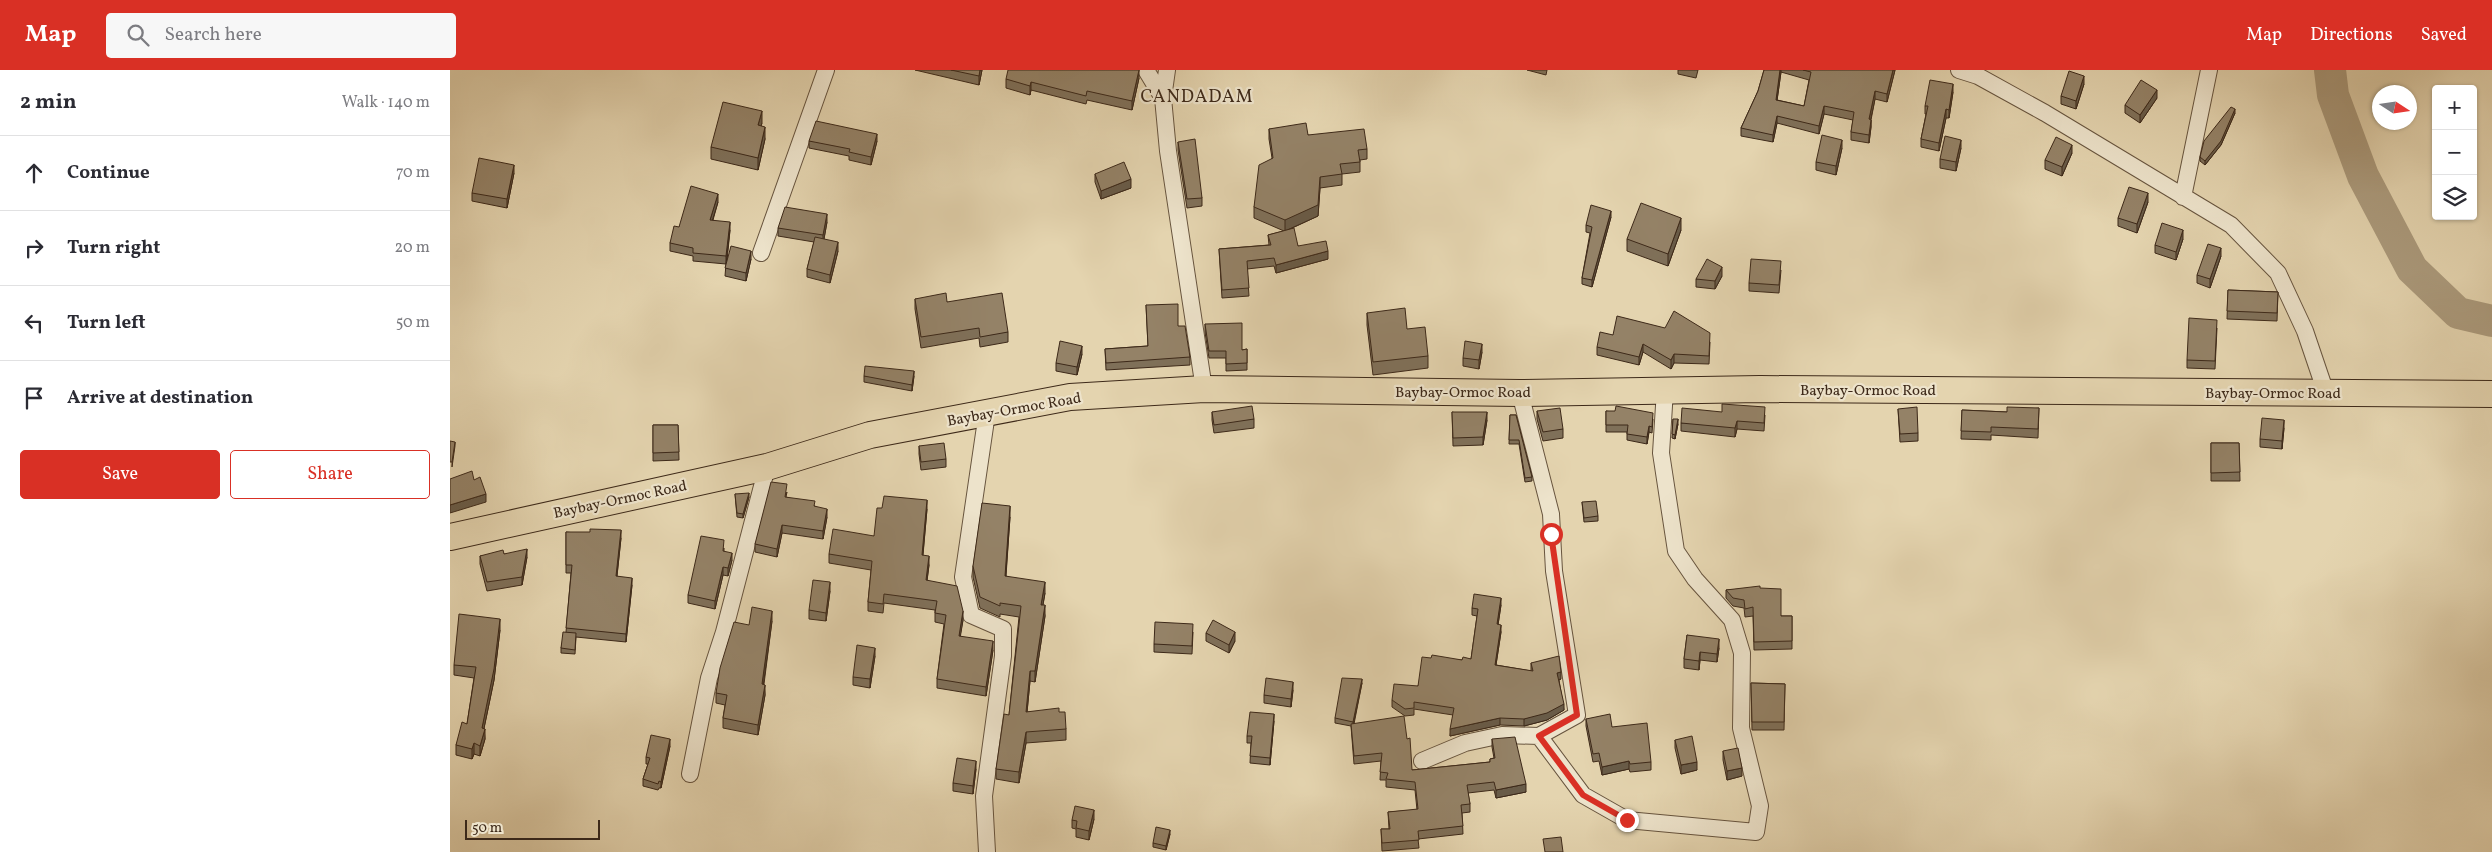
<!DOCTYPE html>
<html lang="en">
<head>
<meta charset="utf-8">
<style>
	:root { --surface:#fff; --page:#f7f7f7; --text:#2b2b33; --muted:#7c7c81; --line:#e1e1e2; --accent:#d93025 }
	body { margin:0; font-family:Vollkorn,serif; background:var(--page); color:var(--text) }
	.controls { position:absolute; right:15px; top:15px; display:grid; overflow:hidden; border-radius:5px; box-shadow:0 1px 4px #0004 }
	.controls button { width:45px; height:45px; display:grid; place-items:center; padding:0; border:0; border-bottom:1px solid var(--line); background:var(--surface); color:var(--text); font:25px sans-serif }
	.compass { position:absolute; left:1922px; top:15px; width:45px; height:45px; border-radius:50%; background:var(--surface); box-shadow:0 1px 4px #0004; rotate:102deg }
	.scale { position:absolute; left:15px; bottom:12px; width:135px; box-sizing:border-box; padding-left:5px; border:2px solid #3d2919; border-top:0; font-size:14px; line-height:18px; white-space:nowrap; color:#3d2919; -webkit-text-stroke:4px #ede3cb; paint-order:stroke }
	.stop { position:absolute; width:15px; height:15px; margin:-11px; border:4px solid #d93025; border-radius:50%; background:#fff }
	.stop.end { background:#d93025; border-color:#fff; box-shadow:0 1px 5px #0008 }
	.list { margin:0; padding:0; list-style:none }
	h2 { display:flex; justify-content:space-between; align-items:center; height:65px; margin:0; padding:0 20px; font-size:21px }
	h2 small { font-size:16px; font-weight:400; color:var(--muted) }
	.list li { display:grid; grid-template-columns:32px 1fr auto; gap:15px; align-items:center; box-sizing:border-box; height:75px; padding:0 20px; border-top:1px solid var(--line) }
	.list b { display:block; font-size:19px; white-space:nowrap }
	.list em { font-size:16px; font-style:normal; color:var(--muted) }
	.actions { display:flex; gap:10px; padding:15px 20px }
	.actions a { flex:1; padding:11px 0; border:1px solid var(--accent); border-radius:5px; text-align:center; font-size:18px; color:var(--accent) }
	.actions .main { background:var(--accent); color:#fff }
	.icon { flex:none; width:28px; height:28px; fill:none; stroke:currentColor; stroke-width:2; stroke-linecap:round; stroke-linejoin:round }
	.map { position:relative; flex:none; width:2042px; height:782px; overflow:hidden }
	header { display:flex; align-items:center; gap:30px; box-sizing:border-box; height:70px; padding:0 25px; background:var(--accent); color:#fff }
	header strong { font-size:24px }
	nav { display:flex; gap:28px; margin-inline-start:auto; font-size:18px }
	.search { width:350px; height:45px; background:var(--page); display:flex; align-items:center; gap:12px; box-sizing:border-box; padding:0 18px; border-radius:5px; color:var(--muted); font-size:19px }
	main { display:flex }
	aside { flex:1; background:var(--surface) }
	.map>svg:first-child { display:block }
</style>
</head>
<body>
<header>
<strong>Map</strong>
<div class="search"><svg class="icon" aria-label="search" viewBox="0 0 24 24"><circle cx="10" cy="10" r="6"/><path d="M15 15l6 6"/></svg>Search here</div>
<nav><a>Map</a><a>Directions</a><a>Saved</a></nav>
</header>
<main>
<aside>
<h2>2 min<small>Walk · 140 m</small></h2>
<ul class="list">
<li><svg class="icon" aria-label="ahead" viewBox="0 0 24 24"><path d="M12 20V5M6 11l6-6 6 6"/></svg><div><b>Continue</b></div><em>70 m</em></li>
<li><svg class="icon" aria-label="right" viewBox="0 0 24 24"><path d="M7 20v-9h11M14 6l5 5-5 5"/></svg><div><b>Turn right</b></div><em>20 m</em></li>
<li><svg class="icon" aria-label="left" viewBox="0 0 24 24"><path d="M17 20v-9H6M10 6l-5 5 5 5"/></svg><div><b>Turn left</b></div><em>50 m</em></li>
<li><svg class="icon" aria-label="arrive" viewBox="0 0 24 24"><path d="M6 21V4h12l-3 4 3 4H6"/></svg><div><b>Arrive at destination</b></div></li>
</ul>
<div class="actions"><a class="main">Save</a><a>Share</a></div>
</aside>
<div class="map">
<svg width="2042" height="782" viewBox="0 0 2042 782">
	<rect width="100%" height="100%" fill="#e4d4af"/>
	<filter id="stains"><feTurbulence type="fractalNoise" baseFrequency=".004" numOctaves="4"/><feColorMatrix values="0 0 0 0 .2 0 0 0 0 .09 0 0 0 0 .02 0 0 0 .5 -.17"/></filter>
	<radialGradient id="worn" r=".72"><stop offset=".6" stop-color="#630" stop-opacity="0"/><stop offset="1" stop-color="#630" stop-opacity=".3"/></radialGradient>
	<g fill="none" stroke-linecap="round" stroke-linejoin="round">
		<!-- river -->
		<path stroke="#ab9a7c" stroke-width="32" d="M1880 0 1883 25 1913 106 1962 199 2008 243 2042 251"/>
		<defs>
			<path id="minor" d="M696 0 713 28
				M717 0 713 28 718 81 754 319
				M1509 0 1528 6 1595 43 1781 155 1828 203 1855 261 1876 323
				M1733 127 1759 0
				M311 183 376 0
				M537 343 513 507 521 545 553 559V586L534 726 537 782
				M1089 666 1133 725 1177 750 1306 762 1310 736 1291 658 1292 583 1282 550 1245 509 1226 481 1211 383 1215 320
				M972 691 1015 673 1052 665 1089 666 1127 645 1104 501 1101 444 1070 323
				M240 704 259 608 274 562 317 397"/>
			<path id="trunk" d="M0 467 317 397 420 365 620 327 754 319 1070 323 1310 319 2042 324"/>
		</defs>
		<!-- minor casing -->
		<use href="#minor" stroke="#67543e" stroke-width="18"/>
		<!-- trunk casing -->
		<use href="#trunk" stroke="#3d2919" stroke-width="28"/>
		<!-- minor -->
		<use href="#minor" stroke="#ede3cb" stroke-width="16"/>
		<!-- trunk -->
		<use href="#trunk" stroke="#e4d4af" stroke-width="26"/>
	</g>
	<!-- wall -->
	<path fill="#7f7059" stroke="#3d2919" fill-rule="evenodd" d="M465 0H532L529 15Z
		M1077 0H1097L1096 5Z
		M1228 0H1248L1246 8 1228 4Z
		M1314 0H1445L1437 32 1425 29 1421 50V57L1419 73 1401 70V62L1403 50 1374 44 1369 64 1327 53 1323 72 1291 66V58L1308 21ZM1331 2 1359 10 1354 36 1327 30Z
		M689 8 682 40 637 30 636 34 581 20 580 25 556 18V9Z
		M1634 14 1626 39 1611 34V26Z
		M1503 22 1499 48H1496L1489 81 1471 77V69L1476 44H1475V36Z
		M1707 28 1690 53 1675 43V35Z
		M1785 43 1771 75 1755 95 1750 91V87Z
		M312 53 311 55 315 69 308 100 261 89V77Z
		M819 59 858 65 917 79V89L910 90V102L892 104V115L870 118 868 146 838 160 848 176 878 189 826 203 824 196 797 199 799 226 772 228 769 179 819 175 818 165 834 161 804 148V137L822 88 819 69Z
		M359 71H427L421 95 399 90V86L359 78Z
		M728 72 752 128V136L737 138 728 80Z
		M1392 78 1386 105 1366 100V92Z
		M1511 78 1506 101 1490 98V89Z
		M1622 83 1612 106 1595 99V90Z
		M64 103 57 138 22 131V123Z
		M645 104 681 118 651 129 645 112Z
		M268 132 263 150 280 160 277 191 301 189 296 211 275 206 276 194 243 191V186L220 181V173L229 157Z
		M1698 132 1687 163 1668 156V148Z
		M1161 147 1142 217 1132 214V208L1140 163 1136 162V155Z
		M377 152 374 169 388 181 380 213 357 207V199L364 172 328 166V158Z
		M1231 160 1218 196 1177 181V169Z
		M1733 169 1726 190 1705 183V175Z
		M1771 186 1760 218 1747 213V205Z
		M1331 200 1329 223 1299 221V213Z
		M1272 206 1265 219 1246 217V209Z
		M1778 220 1828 222 1827 251 1777 249Z
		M465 229 497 232 558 262V272L530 277 529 268 471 278 465 239Z
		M696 235 728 256 740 287V295L656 300 655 279 698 276Z
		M917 243 957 259 978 286V298L923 305 917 255Z
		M755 254 792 280 797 279V300L776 301V288H759L755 262Z
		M1767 258 1765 299 1737 298V290Z
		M1163 265 1260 272 1259 294 1224 293 1221 299 1193 282 1189 295 1147 285V277Z
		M1032 282 1029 299 1013 296V288Z
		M632 284 627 305 606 301V293Z
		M414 306H464L462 321 414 312Z
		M1589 338 1588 368 1541 365V370L1511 369 1512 340 1557 342Z
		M1448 339 1468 363V371L1450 372Z
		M1087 341 1113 359V368L1093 371 1087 349Z
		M1156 341 1203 349 1202 363 1199 362 1197 374 1177 370V362H1156Z
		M762 342 804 349V358L764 363 762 350Z
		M1002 342 1037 350 1033 375 1003 376Z
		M1060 345H1066L1082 407V411L1075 412 1069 374H1059Z
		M1315 345 1314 361 1287 359 1285 367 1231 361V353Z
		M1223 349 1228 354 1225 369 1222 368Z
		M203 355H228L229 390 203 391Z
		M1834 358 1832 379 1810 377V369Z
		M1761 373H1789L1790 411H1761Z
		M469 376 496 389V397L471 400 469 384Z
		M337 422 336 427 365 436 377 447 373 469 332 463 327 487 305 482V474Z
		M285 424 299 427 293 448 287 447Z
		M1132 432 1148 446V451L1134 452Z
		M477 439 473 485 479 495 477 510 513 550 510 566 543 580 536 626 487 618V609L494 554 485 552V540L434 533 433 543 418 541V532L421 500 379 493V484L424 466Z
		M560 447 556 506 595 523 593 535 595 546 585 612 580 611 577 642H609L616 659V670L576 673 569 713 546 709V699L559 645 569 547 550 544V547L530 538 523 507V496Z
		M116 462 171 468 167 506 182 515 176 572 126 567 125 584 111 583V578L116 562 121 503H116Z
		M274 478V481L282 490 278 506 273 505 265 539 238 533V525Z
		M54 484 77 487 72 515 37 521 30 494V486Z
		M1310 518 1331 546H1342V579L1304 580 1303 546 1295 547 1294 538 1283 536 1276 528V520Z
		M380 521 376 551 359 549V540Z
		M1051 535 1048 555 1051 562 1046 595 1081 601V593L1111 609 1109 610 1114 640 1097 650 1074 656 1050 655 1000 666 1003 645 964 639V645L955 646 942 637V630L968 616 981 588 1012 590 1021 589 1027 546 1022 545V538Z
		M322 551 314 614 315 625 308 665 273 658V648L275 635 266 633V623L299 555Z
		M50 560 44 610 34 658 35 669 30 686 24 684 22 689 6 685V675L17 654 24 608 4 605V595Z
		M743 562 742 584 704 582V574Z
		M756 563 785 571 779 583 756 571Z
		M1237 565 1269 578 1267 592 1250 590 1249 600 1234 598V589Z
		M425 586 420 618 403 615V607Z
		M912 613 904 654 962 700 1040 692V689L1044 688 1042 677V669L1076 722 1046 728 1044 720 1018 723 1020 734V742L1012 743 1013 764 968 769 969 778 932 781 931 759H939L938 742 967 740 965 720 936 717V710H930L931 691 904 694 901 656 885 653V648Z
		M1301 613 1335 614 1334 660H1302Z
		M843 620 841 637 814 633V625Z
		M1136 649 1162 657 1201 692V700L1180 702 1179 699 1152 705 1149 691 1143 692 1136 656Z
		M824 651 820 695 800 693 801 673H797V666Z
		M1225 670 1247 700 1231 704 1225 678Z
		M220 676 211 718H209L208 720 193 716V709L198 694H196V687Z
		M1273 681 1292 706 1277 710 1273 690Z
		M526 699 523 724 503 721V713Z
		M644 749 639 770 626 767V759L622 758V750Z
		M720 764 716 780 703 777V773Z"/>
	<!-- shaded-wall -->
	<path fill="#685b48" stroke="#3d2919" d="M530 0H532L529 15V6Z
		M689 0V8L682 40V31Z
		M1330 0H1331V2L1326 38V30Z
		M1443 0H1445L1437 32V24Z
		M1634 6V14L1626 39V31Z
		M581 12V20L580 25V16Z
		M1503 14V22L1499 48V40Z
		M1707 20V28L1690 53V45Z
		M1425 21V29L1419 57V49Z
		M1374 36V44L1369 64V56Z
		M1496 39V48L1489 81V73Z
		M1785 39V43L1771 75 1755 95V91Z
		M312 41V53L308 67V55Z
		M1327 46V53L1323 72V65Z
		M1421 50V57L1419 73V65Z
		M315 57V69L308 100V88Z
		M427 64V71L421 95V87Z
		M1392 70V78L1386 105V96Z
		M1511 70V78L1506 101V92Z
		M1622 75V83L1612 106V97Z
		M64 95V103L57 138V129Z
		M870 107V118L868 146 835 161V150Z
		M681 109V118L651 129V121Z
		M1698 123V132L1687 163V154Z
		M268 124V132L260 158V150Z
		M1161 141V147L1142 217V210Z
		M377 144V152L373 174V165Z
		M1231 148V160L1218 196V184Z
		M280 152V160L276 194V186Z
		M1733 160V169L1726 190V182Z
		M388 172V181L380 213V205Z
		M1771 178V186L1760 218V209Z
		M301 181V189L296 211V203Z
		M878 181V189L826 203V195Z
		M1272 197V206L1265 219V211Z
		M1032 274V282L1029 299V290Z
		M1193 274V282L1189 295V287Z
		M632 276V284L627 305V297Z
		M1224 284V293L1221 299V290Z
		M464 301V306L462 321V315Z
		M1037 342V350L1033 375V367Z
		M1228 349V354L1225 369V365Z
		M1834 350V358L1832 379V371Z
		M1287 351V359L1285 367V358Z
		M1199 356V362L1197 374V367Z
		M5 372V376L2 397V392Z
		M299 423V427L293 448V444Z
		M36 424V432L0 443V435Z
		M477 430V439L472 494V485Z
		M560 436V447L555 516V506Z
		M377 439V447L373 469V461Z
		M332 455V463L327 487V479Z
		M171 460V468L166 514V506Z
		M77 479V487L72 515V507Z
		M282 483V490L278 506V498Z
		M479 486V495L476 519V510Z
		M273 497V505L265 539V531Z
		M182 508V515L176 572V564Z
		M380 512V521L376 551V543Z
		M595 512V523L591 545V535Z
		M1051 528V535L1047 561V554Z
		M595 535V546L585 612V601Z
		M322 541V551L312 624V614Z
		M513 541V550L509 575V566Z
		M50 549V560L44 610 32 668V658Z
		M1051 555V562L1045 601V595Z
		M785 562V571L779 583V575Z
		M1269 569V578L1267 592V584Z
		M543 571V580L536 626V617Z
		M425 578V586L420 618V609Z
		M1250 582V590L1249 600V591Z
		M580 601V611L576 653V642Z
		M1111 602V609L1107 610V603Z
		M912 609V613L903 656V652Z
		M843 612V620L841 637V629Z
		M315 615V625L308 665V655Z
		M1114 634V640L1097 650 1074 656V649Z
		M824 644V651L820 695V688Z
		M1050 648V655L1000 666V659Z
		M35 659V669L30 686V676Z
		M576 662V673L569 713V702Z
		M220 669V676L211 718V712Z
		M24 673V684L22 689V679Z
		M526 691V699L523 724V716Z
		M1179 691V699L1152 705V697Z
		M1247 692V700L1231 704V695Z
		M1292 698V706L1277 710V701Z
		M1076 714V722L1046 728V720Z
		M644 740V749L639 770V761Z
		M720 760V764L716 780V776Z"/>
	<!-- building -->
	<path fill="#948267" stroke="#3d2919" d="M501 0H530L529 6Z
		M558 0H689L682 31 637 21 636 26 581 12 580 16 556 9Z
		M1314 0H1330L1326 30 1354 36 1361 2 1353 0H1443L1437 24 1425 21 1419 49 1421 50 1419 65 1401 62 1404 42 1374 36 1369 56 1327 46 1323 65 1291 58 1308 21Z
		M1619 1 1634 6 1626 31 1611 26Z
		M1480 10 1503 14 1499 40 1496 39 1489 73 1471 69 1478 36H1475Z
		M1691 10 1707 20 1690 45 1675 35Z
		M273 32 312 41 308 55 315 57 308 88 261 77Z
		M1781 37 1785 39 1771 71 1755 91 1750 87 1754 71Z
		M366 51 427 64 421 87 399 82 400 79 359 71Z
		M856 53 858 65 914 59 917 79 908 80 910 92 890 94 892 104 870 107 868 135 835 150 804 137 809 95 823 88 819 59Z
		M1372 65 1392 70 1386 96 1366 92Z
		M1495 66 1511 70 1506 92 1490 89Z
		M1606 67 1622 75 1612 97 1595 90Z
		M745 69 752 128 737 129 728 72Z
		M29 88 64 95 57 129 22 123Z
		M674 92 681 109 651 121 645 104Z
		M241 116 268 124 260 150 280 152 276 186 243 183V178L220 173 224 156 229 157Z
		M1679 117 1698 123 1687 154 1668 148Z
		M1191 133 1231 148 1218 184 1177 169Z
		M1141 135 1161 141 1142 210 1132 208 1142 157 1136 155Z
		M335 137 377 144 373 165 328 158Z
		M1712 153 1733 160 1726 182 1705 175Z
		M844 158 848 176 876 171 878 181 826 195 824 188 797 191 799 218 772 220 769 179 821 175 818 165Z
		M365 167 388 172 380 205 357 199Z
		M1758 174 1771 178 1760 209 1747 205Z
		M281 176 301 181 296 203 275 198Z
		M1257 189 1272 197 1265 211 1246 209Z
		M1301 189 1331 191 1329 215 1299 213Z
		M1778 220 1828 222 1827 243 1777 241Z
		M496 223 497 232 552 223 558 262 530 267 529 258 471 267 465 229Z
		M728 234V256H735L740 287 656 293 655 279 698 276 696 235Z
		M955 238 957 259 975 257 978 286 923 292 917 243Z
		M1224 241 1260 263 1259 286 1224 284 1221 290 1193 274 1189 287 1147 277 1150 262 1163 265 1167 246 1215 258Z
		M1739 248 1767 250 1765 291 1737 290Z
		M792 253V280L797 279V293L776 294V281H759L755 254Z
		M610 271 632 276 627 297 606 293Z
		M1015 271 1032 274 1029 290 1013 288Z
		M415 296 464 301 462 315 414 306Z
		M1272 334 1315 337 1314 353 1287 351 1285 358 1231 353 1232 338 1272 342Z
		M802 336 804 349 764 355 762 342Z
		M1166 336 1203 343 1202 357 1199 356 1197 367 1177 364 1178 355H1156V341H1165Z
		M1467 337 1468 363 1450 364 1448 339Z
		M1557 337 1589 338 1588 359 1541 357V362L1511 361 1512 340 1557 342Z
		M1110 338 1113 359 1093 362 1087 341Z
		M1002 342H1037L1033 367 1003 368Z
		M1060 345H1066L1082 407 1075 408 1069 370H1059Z
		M1812 348 1834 350 1832 371 1810 369Z
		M1223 349H1228L1225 365 1222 364Z
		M203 355H228L229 382 203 383Z
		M0 371 5 372 2 392H0Z
		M494 373 496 389 471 392 469 376Z
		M1761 373H1789L1790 402 1761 403Z
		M22 401 24 410 30 407 36 424 0 435V409Z
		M321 412 337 414 335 427 365 431 364 436 377 439 373 461 332 455 327 479 305 474Z
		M299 423 293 444 287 443 285 424Z
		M434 426 477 430 472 485 479 486 476 510 507 516 513 541 509 566 543 571 536 617 487 609 496 545 485 543 487 531 434 524 433 534 418 532 422 491 379 484 383 459 424 466 427 438H432Z
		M1146 431 1148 446 1134 448 1132 432Z
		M532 433 560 436 555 506 595 512 591 535H595L585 601H580L576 642 609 638V642H615L616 659 576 662 569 702 546 699 554 644 559 645 571 536 550 533V536L530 527 523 496Z
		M140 459 171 460 166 506 182 508 176 564 116 558 122 495H116V462H140Z
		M251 466 274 470 273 481 282 483 278 498 273 497 265 531 238 525Z
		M77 479 72 507 37 512 30 486 53 480 54 484Z
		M363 510 380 512 376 543 359 540Z
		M1310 516V518L1331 519V546H1342V571L1304 572 1303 537 1295 539 1294 530 1283 528 1276 520Z
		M1024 524 1051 528 1047 554 1051 555 1045 595 1083 601 1081 593 1109 586 1111 602 1107 603 1114 634 1097 643 1074 649 1050 648 1000 659 1004 638 964 632V638L955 639 942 630 944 614 968 616 972 587 981 588 982 585 1012 590 1013 587 1021 589 1028 539 1022 538Z
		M302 537 322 541 312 614 315 615 308 655 273 648 277 625 266 623 270 598 284 552 299 555Z
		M9 544 50 549 44 599 32 658 35 659 30 676 24 673 22 679 6 675 12 652 17 654 26 597 4 595Z
		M763 550 785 562 779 575 756 563Z
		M705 552 743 554 742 576 704 574Z
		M113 562 126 563 125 580 111 578Z
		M1237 565 1269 569 1267 584 1250 582 1249 591 1234 589Z
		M407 575 425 578 420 609 403 607Z
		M816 608 843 612 841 629 814 625Z
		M892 608 912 609 903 652 885 648Z
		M1301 613 1335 614 1334 652H1302Z
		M800 642 824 644 820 688 800 686 802 666H797Z
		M1160 644 1162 657 1197 653 1201 692 1180 694 1179 691 1152 697 1149 683 1143 684 1136 649Z
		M954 646 957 669 960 668 962 700 1040 692V689L1045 688 1042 669 1065 667 1076 714 1046 720 1044 712 1017 715 1020 734 1011 735 1013 756 968 761 969 770 932 773 931 759H940L938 742 968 739 965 712 936 709 938 703 930 702 932 683 904 686 901 654Z
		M201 665 220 669 211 712 209 711 208 714 193 709 200 688 196 687Z
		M1242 666 1247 692 1231 695 1225 670Z
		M1288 678 1292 698 1277 701 1273 681Z
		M507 688 526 691 523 716 503 713Z
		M625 736 644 740 639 761 626 758 627 751 622 750Z
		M706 757 720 760 716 776 703 773Z
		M1111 767 1113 782H1095L1093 769Z"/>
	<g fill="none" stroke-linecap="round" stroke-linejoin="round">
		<!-- route -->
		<path stroke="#d93025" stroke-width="6" d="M1101 464 1127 645 1089 666 1133 725 1177 750"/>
	</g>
	<g text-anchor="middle" stroke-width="4.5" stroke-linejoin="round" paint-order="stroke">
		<!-- street labels -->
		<g font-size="15" fill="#3d2919" stroke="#ede3cb">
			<text x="1418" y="325">Baybay-Ormoc Road</text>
			<text x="1013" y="327">Baybay-Ormoc Road</text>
			<text x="1823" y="328">Baybay-Ormoc Road</text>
			<text transform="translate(564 339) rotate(-10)" y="5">Baybay-Ormoc Road</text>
			<text transform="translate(170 429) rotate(-12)" y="5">Baybay-Ormoc Road</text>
		</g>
		<!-- quarter labels -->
		<g font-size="18" letter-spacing="1" fill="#3d2919" stroke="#ede3cb">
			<text x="747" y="32">CANDADAM</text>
		</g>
	</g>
	<rect width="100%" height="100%" filter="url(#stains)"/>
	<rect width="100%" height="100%" fill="url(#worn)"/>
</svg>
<div class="controls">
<button>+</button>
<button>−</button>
<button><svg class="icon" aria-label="layers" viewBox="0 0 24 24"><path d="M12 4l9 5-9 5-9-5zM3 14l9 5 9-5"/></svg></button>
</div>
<svg class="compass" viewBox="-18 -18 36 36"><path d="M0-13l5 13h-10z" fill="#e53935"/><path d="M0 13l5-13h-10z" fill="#7c7c81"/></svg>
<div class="scale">50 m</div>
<div class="stop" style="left:1101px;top:464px"></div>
<div class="stop end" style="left:1177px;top:750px"></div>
</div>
</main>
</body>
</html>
